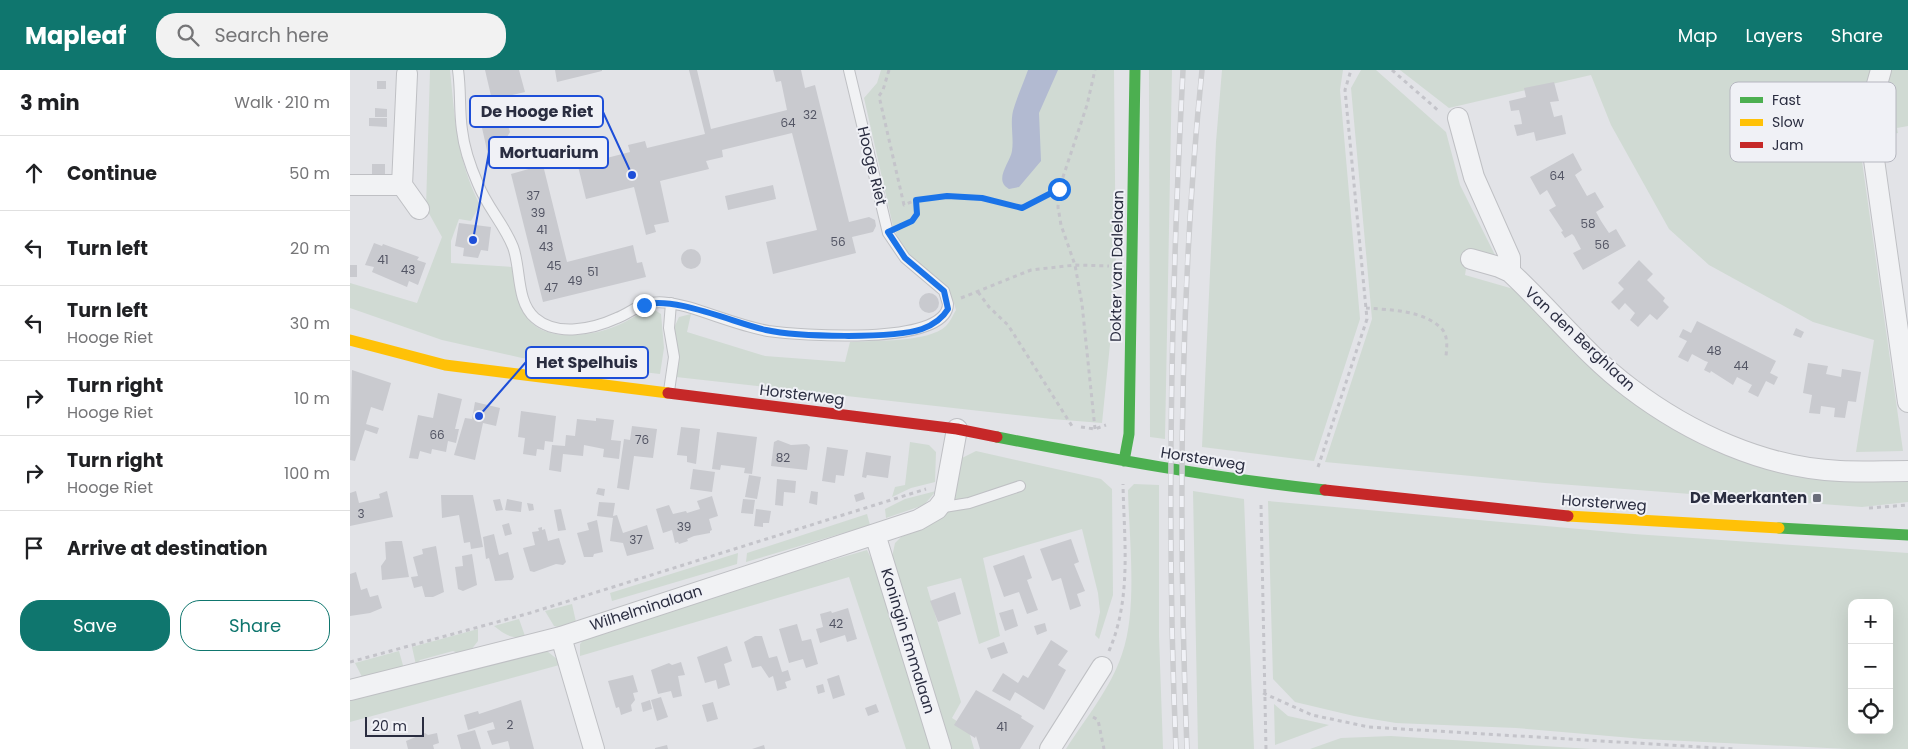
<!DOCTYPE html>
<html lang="en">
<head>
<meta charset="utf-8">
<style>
	:root { --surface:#fff; --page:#f2f2f2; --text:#202124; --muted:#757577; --line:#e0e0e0; --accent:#0f766e }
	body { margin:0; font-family:Poppins,sans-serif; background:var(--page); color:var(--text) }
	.controls { position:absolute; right:15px; bottom:15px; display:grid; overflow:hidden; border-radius:10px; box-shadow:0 5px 20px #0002 }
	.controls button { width:45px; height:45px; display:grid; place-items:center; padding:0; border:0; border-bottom:1px solid var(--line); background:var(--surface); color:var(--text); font:25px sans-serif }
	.scale { position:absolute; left:15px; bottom:12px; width:59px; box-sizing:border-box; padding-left:5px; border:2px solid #2a2d40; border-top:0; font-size:14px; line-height:18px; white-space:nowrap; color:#2a2d40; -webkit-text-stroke:4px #f0f1f6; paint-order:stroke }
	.stop { position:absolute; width:15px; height:15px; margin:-11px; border:4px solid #1a73e8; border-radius:50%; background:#fff }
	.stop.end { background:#1a73e8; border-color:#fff; box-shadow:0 1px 5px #0008 }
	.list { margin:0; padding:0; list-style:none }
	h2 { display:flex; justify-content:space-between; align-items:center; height:65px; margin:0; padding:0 20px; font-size:21px }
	h2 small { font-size:16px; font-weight:400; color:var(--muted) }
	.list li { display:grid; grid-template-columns:32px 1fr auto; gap:15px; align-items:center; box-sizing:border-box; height:75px; padding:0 20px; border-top:1px solid var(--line) }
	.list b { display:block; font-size:19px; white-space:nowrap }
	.list p { margin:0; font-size:16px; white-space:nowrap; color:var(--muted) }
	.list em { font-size:16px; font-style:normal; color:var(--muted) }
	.actions { display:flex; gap:10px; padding:15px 20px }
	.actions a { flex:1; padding:11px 0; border:1px solid var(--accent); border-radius:20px; text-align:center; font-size:18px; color:var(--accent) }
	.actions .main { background:var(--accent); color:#fff }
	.icon { flex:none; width:28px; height:28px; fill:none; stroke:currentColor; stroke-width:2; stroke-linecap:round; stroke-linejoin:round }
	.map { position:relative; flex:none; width:1558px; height:679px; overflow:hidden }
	header { display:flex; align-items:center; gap:30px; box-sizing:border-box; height:70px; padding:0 25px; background:var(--accent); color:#fff }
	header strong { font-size:24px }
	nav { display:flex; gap:28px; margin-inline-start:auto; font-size:18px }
	.search { width:350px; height:45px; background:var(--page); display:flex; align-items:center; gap:12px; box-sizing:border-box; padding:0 18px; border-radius:20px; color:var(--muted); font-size:19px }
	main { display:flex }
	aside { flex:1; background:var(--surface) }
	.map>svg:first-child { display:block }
</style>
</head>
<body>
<header>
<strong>Mapleaf</strong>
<div class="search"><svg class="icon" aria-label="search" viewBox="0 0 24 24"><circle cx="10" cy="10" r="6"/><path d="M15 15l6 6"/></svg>Search here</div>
<nav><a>Map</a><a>Layers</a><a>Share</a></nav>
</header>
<main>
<aside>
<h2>3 min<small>Walk · 210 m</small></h2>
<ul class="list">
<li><svg class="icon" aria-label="ahead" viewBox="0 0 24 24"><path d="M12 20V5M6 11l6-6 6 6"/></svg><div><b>Continue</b></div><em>50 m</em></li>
<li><svg class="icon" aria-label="left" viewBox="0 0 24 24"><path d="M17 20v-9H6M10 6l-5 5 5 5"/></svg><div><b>Turn left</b></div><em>20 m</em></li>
<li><svg class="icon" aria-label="left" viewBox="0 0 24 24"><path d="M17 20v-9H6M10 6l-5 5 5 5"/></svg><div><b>Turn left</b><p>Hooge Riet</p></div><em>30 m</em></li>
<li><svg class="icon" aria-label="right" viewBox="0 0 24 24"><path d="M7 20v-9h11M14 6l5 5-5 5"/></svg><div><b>Turn right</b><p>Hooge Riet</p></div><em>10 m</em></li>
<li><svg class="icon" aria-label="right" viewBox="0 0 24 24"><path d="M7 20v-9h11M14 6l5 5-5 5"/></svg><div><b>Turn right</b><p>Hooge Riet</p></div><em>100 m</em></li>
<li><svg class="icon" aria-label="arrive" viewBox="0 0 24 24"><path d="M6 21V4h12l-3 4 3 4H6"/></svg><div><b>Arrive at destination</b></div></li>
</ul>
<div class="actions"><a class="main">Save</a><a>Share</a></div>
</aside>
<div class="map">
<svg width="1558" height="679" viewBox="0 0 1558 679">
	<rect width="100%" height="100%" fill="#e2e3e7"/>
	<!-- green -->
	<path fill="#d0dad3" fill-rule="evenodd" d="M80 0H100C105 50 107 90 130 135L121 151 109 149 101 171V193L162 197C169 239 175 267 225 265 239 264 252 262 266 256 279 251 289 242 303 239L311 244 314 278 310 304 172 288 92 270 0 238V213L67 233 92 167 76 138Z
		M531 0H764L766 215 752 353 702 349 326 307 328 284 324 258 329 247 341 244 337 262 415 286 495 292 500 272C524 270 578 273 596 256 600 252 603 245 606 240 598 209 583 211 564 190 554 179 548 169 543 156L514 28 527 13Z
		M799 0H822L815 369 800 367Z
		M872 0H993L990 20 1010 249 964 391 852 377 866 72Z
		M1011 0H1026L1096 62 1110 115 1146 187 1119 180 1115 205 1167 220 1223 282 1272 325 1303 346 1358 373 1558 411V432L1512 437 1195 413 975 392 1022 249 1001 18Z
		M1050 0H1522L1514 68 1509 70 1553 381 1506 382 1524 270 1463 252 1359 195 1319 159 1261 55 1241 5 1099 38Z
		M1539 0H1558V56L1547 58 1548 63 1535 65 1529 60 1528 32Z
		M560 372 579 375 586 382 585 412 561 418 542 427 545 417 555 415Z
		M626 381 751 409 762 419 763 525 749 569 745 565 750 542 748 523 732 459 633 488 650 566 629 574 611 508 577 517 611 632 602 648 618 658 624 679H602L542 487 545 473 551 467 577 455 596 439 606 425 610 389Z
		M784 414 809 415V566L813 679H716C735 649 761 618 772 584 788 539 779 468 778 420Z
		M586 421 574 435 536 448 535 439 555 429Z
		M843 421 894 429 904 679H848Z
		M918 431 1284 464 1558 483V679H1497L1294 669 1166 658 1046 653 1004 646 945 632 923 609ZM1502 533H1539V660H1502Z
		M517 444 520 455 396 492 397 483Z
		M517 480 523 492 583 679H556L499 507 230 586V574L242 560Z
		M388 483 387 494 262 531 260 523Z
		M222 534 226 552 208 557 204 556 195 541Z
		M169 549 175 566C163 570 154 564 144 556Z
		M128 559V571L121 580 110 584 103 581 70 590 66 595 62 577Z
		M49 581 54 599 13 609 5 593Z
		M197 581 213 594 0 652V629Z
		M924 634 938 646 979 655 925 675Z
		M1041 666 1241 679H960L991 668Z"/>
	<!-- water -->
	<path fill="#b2bad1" d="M678 0H708L689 43 691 91 669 117 659 119C643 110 660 93 662 81 664 68 660 54 663 41 667 27 673 14 678 0Z"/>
	<!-- building -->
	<path fill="#c9cacf" d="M135 0H169L175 22 142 30Z
		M205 0H252V1L207 12Z
		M339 0H347L361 59 437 40 431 11 426 12 423 0H451L455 18 465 15 499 152 519 147 525 150 526 156 523 162 502 167 506 183 423 204 416 172 467 160 442 63 372 80 373 87 356 91 359 99 310 111 319 152 304 155 306 162 296 165 284 117 236 129 226 88 243 84 245 91 280 82 278 75 295 71 297 78 355 64Z
		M27 11H36V19H27Z
		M1204 12 1209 31 1200 32 1204 47 1212 45 1216 64 1186 71 1184 62 1167 66 1164 55 1172 54 1171 48 1169 40 1161 41 1159 31 1176 27 1174 18Z
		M137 37 139 47 151 44 155 46 160 62 157 67 163 93 141 98 128 40Z
		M25 38 37 39V47H25Z
		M19 48H37V57L19 56Z
		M1223 83 1232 100 1225 105 1237 126 1245 122 1254 137 1246 142 1251 151 1259 163 1266 159 1276 176 1233 200 1223 183 1231 179 1224 166 1222 164 1215 168 1211 162 1213 161 1199 140 1206 136 1197 120 1190 125 1180 107Z
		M22 94H35V104H22Z
		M193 95 217 192 283 175 287 193 292 192 296 207 193 232 161 104Z
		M423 115 426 129 378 140 375 126Z
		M109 153 141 157 138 181 131 180 128 188 113 186 114 178 105 176Z
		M24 173 32 176 33 174 69 187 67 190 76 193 68 215 59 211 57 217 22 202 24 197 15 195Z
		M331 189a10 10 0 1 1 20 0a10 10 0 1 1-20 0Z
		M1289 190 1303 204 1297 210 1315 228 1313 231 1319 237 1307 250 1300 244 1288 257 1280 250 1285 243 1275 233 1269 240 1261 232 1274 219 1268 213Z
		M0 195H7V207H0Z
		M569 233a10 10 0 1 1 20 0a10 10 0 1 1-20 0Z
		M1347 251 1426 291 1420 303 1428 307 1424 315 1416 311 1408 327 1398 322 1402 315 1387 307 1383 315 1361 301 1360 303 1354 300 1358 292 1355 291 1342 284 1338 292 1328 287 1337 271 1329 267 1333 259 1341 263Z
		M1446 258 1454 262 1451 268 1443 265Z
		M1458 293 1478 296 1476 304 1491 307 1492 299 1511 302 1506 332 1498 331 1495 348 1484 347 1485 338 1471 336 1470 344 1459 343 1462 325 1453 323Z
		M2 300 41 313 33 341 21 337 16 354 29 358 27 364 15 360 5 391 0 390Z
		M88 323 112 329 105 359H109L106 373 98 371 96 382 82 379 81 384 70 381 68 389 59 388 68 345 83 348Z
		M125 332 150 338 146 356 133 353 125 390 104 385 115 348 122 349Z
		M171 341 206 346 203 372 195 371 194 380 187 379 186 386 173 384 175 368 168 367Z
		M246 348 264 350 261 370 271 371 269 389 253 387 254 379 234 375 233 386 213 384 211 402 199 400 202 375 215 376 216 365 225 366 227 349 246 351Z
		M282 356 307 359 303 388 284 386 279 420 267 418 274 369 280 370Z
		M331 357 350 359 346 394 337 392V386L327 385Z
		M367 362 407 367 402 404 394 403 395 398 371 395 370 400 362 399Z
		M428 370 441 375 457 374 460 377 457 400 421 396 424 372Z
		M477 377 498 380 494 406 486 405 485 413 472 411Z
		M516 382 541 386 538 408 517 405 516 408 512 407Z
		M343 399 365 402 362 422 340 419Z
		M399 405 411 407 407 429 395 427Z
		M427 409 446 411 445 423 434 422 433 436 425 435Z
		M248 418 255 419 254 426 246 424Z
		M6 421 9 433 30 428 29 424 37 421 43 447 0 456V423Z
		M461 421 468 422 467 435 459 433Z
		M513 422 515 429 506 432 504 425Z
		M91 425H123L133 477 121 479 120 472 114 473 109 445 92 448Z
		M362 426 368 446 359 449 362 460 360 461V463L344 466 337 469 338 471 329 474 328 472 325 473 322 460 313 463 306 439 319 435 323 444 336 441 337 443 350 439 347 431Z
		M150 429 153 440 146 441 143 430Z
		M157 429 172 432 171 442 155 440Z
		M393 429 405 430 403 444 391 443Z
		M249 432 265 433 263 446 267 445 273 463 297 455 304 479 277 486 273 473 260 471 263 448 247 446Z
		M177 433 183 434 184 440 179 441Z
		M211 439 216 460 208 461 204 440Z
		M406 439 421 441 419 453H413V457L404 456Z
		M247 450 253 482 244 484 243 487H234L227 463 239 460 237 453Z
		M159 453 162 464 155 466 152 455Z
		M192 457V460L195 459 198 471 209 468 216 492 213 495 206 494 184 502 180 501 173 478 185 475 182 462 189 461 188 458Z
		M144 464 149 485 158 482 164 507 162 510 145 511 139 488 136 489 133 467Z
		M721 469 729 492 724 494 735 521 727 524 731 536 720 540 711 508 702 511 690 479Z
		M43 471H52L59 507 32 510 31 496 36 489 35 472Z
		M86 476 94 522 83 527H75L72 516 64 518 61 507 68 506 63 487 73 484 72 479Z
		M122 484 127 515 113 521 108 519 105 497 113 496 112 486Z
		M674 485 682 508 677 510 688 540 677 544 669 522 654 527 643 496Z
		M6 502 11 520 17 518 20 527 28 525 32 538 20 543 0 546V504Z
		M605 522 611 544 588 552 580 531Z
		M498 538 507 569 497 572 495 565 470 573 466 559 473 557 470 544 481 541 482 543Z
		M663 539 668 556 655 561 649 543Z
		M695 553 697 561 687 565 684 556Z
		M447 554 452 571 461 569 468 594 456 598 453 589 439 593 429 559Z
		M405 566H412L419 588 427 586 432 602 438 600 441 610 435 612 437 618 427 621 423 606 419 608 411 596 402 598 394 572Z
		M701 570 718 581 708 595 716 600 694 640 665 622 660 631 642 621 653 603 668 613 673 605 678 608Z
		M654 572 658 583 641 589 637 578Z
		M377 576 382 591 374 594 380 615 368 619 366 610 355 613 347 587Z
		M331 592 335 605 328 606 332 626 323 628 321 621 308 624 301 600 319 593 322 595Z
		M283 605 288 622 283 623 285 630 281 635 282 641 271 645 269 637 266 638 258 611Z
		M489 605 495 625 483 629 477 609Z
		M473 614 475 622 468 624 466 616Z
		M626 620 672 646 671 648 684 656 670 679H630L626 666 625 668 604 655Z
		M311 627 318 647 307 651 301 630Z
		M171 630 184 679H160L158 671 142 675 137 661 145 659 143 652 118 660 114 645 128 641 129 644Z
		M300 630 302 639 293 642 291 633Z
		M363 632 368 649 357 652 352 635Z
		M526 634 529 642 518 646 515 638Z
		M125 660 131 679H111L107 665Z
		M75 663 78 665 87 663 89 673 83 675 84 679H58L56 671Z
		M317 675 318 679H305V678Z
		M414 675 415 679H402Z"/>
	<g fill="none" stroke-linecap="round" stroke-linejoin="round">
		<defs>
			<path id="lane" d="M108 0C111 20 109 40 112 60 114 78 121 98 128 114 137 137 154 154 163 177 171 198 166 232 185 248 207 267 243 259 267 248 278 244 286 236 297 234 310 230 326 234 338 237 365 245 391 256 418 261 447 265 597 277 598 234L594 221 555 188 538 163 499 0
				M319 321 324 287 319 258 321 233
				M588 438 619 433 670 416"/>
			<path id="street" d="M1531 0 1520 39V61L1558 332
				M57 4 52 115 69 139
				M1108 48 1124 107 1160 188V202
				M0 115H52
				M1121 189 1149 197 1160 202C1201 240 1236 285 1280 318 1339 363 1415 398 1490 401 1512 402 1535 401 1558 401
				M525 464 591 679
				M211 567 244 679
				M0 620 211 567 568 450 587 439 594 430 607 359
				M700 679 752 597"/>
		</defs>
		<!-- lane casing -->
		<use href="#lane" stroke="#bfc0c4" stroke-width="12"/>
		<!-- street casing -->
		<use href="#street" stroke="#bfc0c4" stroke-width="22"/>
		<!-- path -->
		<path stroke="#c4c4ca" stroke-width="3" stroke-dasharray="4 4" stroke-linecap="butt" d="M539 0 533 20 529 26 554 135 566 130
			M1042 0 1090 42
			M551 156 561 151 567 144 566 130 597 126 632 128 672 138 708 119
			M628 222 639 237 658 255 722 356H725
			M611 228 681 200 725 195 759 196
			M1016 238C1040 240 1074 240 1092 259 1098 266 1097 277 1096 286
			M731 357 745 359 756 355
			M745 359 732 234 725 195 711 155 708 137 709 119 737 35 745 0
			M968 397 1017 249 995 20 1001 0
			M911 435 916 679
			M1519 438 1558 435
			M759 581C782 528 774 470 773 414
			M0 592 180 543 576 419
			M913 623 962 645 1019 657 1385 679
			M743 647 748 650 754 679"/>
		<!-- lane -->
		<use href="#lane" stroke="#f1f2f4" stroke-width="10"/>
		<!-- street -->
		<use href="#street" stroke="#f1f2f4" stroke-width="20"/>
		<!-- fast -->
		<path stroke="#4caf50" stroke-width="11" d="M647 367C756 388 864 408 975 420
			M774 391 779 364 785 0
			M1429 458 1558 465"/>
		<!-- slow -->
		<path stroke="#ffc107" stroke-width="11" d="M0 270 95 295 318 323
			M1218 446 1429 458"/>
		<!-- jam -->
		<path stroke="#c62828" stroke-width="11" d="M318 323 607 359 647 367
			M975 420 1218 446"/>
		<defs>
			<path id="rail" d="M826 679C816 453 821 226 833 0
				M837 679C828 453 829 225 852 0"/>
		</defs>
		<!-- rail casing -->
		<use href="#rail" stroke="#cbcccf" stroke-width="5.5"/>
		<!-- rail -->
		<use href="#rail" stroke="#f0f1f6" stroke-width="4" stroke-dasharray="11" stroke-linecap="butt"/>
	</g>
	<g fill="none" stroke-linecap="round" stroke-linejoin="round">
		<!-- route -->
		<path stroke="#1a73e8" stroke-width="6" d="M294 235C321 225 385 253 416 260 447 267 543 269 572 259 583 255 592 249 598 239L594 221 555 188 538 162 562 151 567 144 566 130 597 126 632 128 672 138 709 119"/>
	</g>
	<!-- markers -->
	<rect fill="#6a6d7a" stroke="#f0f1f6" stroke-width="2" x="1462" y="423" width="10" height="10" rx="2.5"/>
	<g text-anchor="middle" stroke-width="4" stroke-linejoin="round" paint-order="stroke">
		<!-- number labels -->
		<g font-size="12" fill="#545665">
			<text x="460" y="49">32</text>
			<text x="438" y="57">64</text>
			<text x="1207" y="110">64</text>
			<text x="183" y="130">37</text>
			<text x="188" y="147">39</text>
			<text x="1238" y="158">58</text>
			<text x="192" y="164">41</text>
			<text x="488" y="176">56</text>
			<text x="1252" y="179">56</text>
			<text x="196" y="181">43</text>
			<text x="33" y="194">41</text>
			<text x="204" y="200">45</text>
			<text x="58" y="204">43</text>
			<text x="243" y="206">51</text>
			<text x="225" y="215">49</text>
			<text x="201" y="222">47</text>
			<text x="1364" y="285">48</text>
			<text x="1391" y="300">44</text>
			<text x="87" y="369">66</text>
			<text x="292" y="374">76</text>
			<text x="433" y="392">82</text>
			<text x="11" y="448">3</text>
			<text x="334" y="461">39</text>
			<text x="286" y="474">37</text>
			<text x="486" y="558">42</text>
			<text x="160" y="659">2</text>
			<text x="652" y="661">41</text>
		</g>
		<!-- street labels -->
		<g font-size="15" fill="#2a2d40" stroke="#f0f1f6">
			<text transform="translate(522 96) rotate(76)" y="5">Hooge Riet</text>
			<text transform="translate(767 196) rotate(-89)" y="5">Dokter van Dalelaan</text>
			<text transform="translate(1230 269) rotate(43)" y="5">Van den Berghlaan</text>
			<text transform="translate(452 325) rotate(7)" y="5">Horsterweg</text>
			<text transform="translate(853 389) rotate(9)" y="5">Horsterweg</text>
			<text transform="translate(1254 433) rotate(4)" y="5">Horsterweg</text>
			<text transform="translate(296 538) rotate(-18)" y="5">Wilhelminalaan</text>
			<text transform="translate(558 571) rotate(73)" y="5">Koningin Emmalaan</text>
		</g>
		<!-- poi labels -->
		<g font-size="15" font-weight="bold" fill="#2a2d40" stroke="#f0f1f6" text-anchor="end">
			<text x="1457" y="433">De Meerkanten</text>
		</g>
	</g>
	<!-- legend -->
	<rect x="1380" y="12" width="166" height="80" rx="8" fill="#f0f1f6" stroke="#b5b6bf" stroke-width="1"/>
	<rect x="1390" y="27" width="23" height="6" fill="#4caf50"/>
	<rect x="1390" y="49" width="23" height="7" fill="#ffc107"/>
	<rect x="1390" y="72" width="23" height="6" fill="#c62828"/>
	<g font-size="14" fill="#2a2d40">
		<text x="1422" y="35">Fast</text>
		<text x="1422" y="57">Slow</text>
		<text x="1422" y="80">Jam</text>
	</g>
	<!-- callouts -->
	<path fill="none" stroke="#1d4ed8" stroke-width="2" d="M282 105L253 42M123 170L139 82M129 346L176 292"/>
	<g fill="#1d4ed8" stroke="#f0f1f6" stroke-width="2">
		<circle cx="282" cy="105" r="5"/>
		<circle cx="123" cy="170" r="5"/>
		<circle cx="129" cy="346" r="5"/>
	</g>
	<g fill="#f0f1f6" stroke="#1d4ed8" stroke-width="2">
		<rect x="120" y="26" width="133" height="31" rx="5"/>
		<rect x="139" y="67" width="119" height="31" rx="5"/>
		<rect x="176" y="277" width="122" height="31" rx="5"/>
	</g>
	<g font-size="16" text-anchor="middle" font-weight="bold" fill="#2a2d40">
		<text x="187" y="47">De Hooge Riet</text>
		<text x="199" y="88">Mortuarium</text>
		<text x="237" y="298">Het Spelhuis</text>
	</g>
</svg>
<div class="controls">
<button>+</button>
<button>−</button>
<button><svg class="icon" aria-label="locate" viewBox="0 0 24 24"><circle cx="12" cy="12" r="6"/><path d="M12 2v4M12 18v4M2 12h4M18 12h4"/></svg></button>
</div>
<div class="scale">20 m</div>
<div class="stop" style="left:709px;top:119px"></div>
<div class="stop end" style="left:294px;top:235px"></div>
</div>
</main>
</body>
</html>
